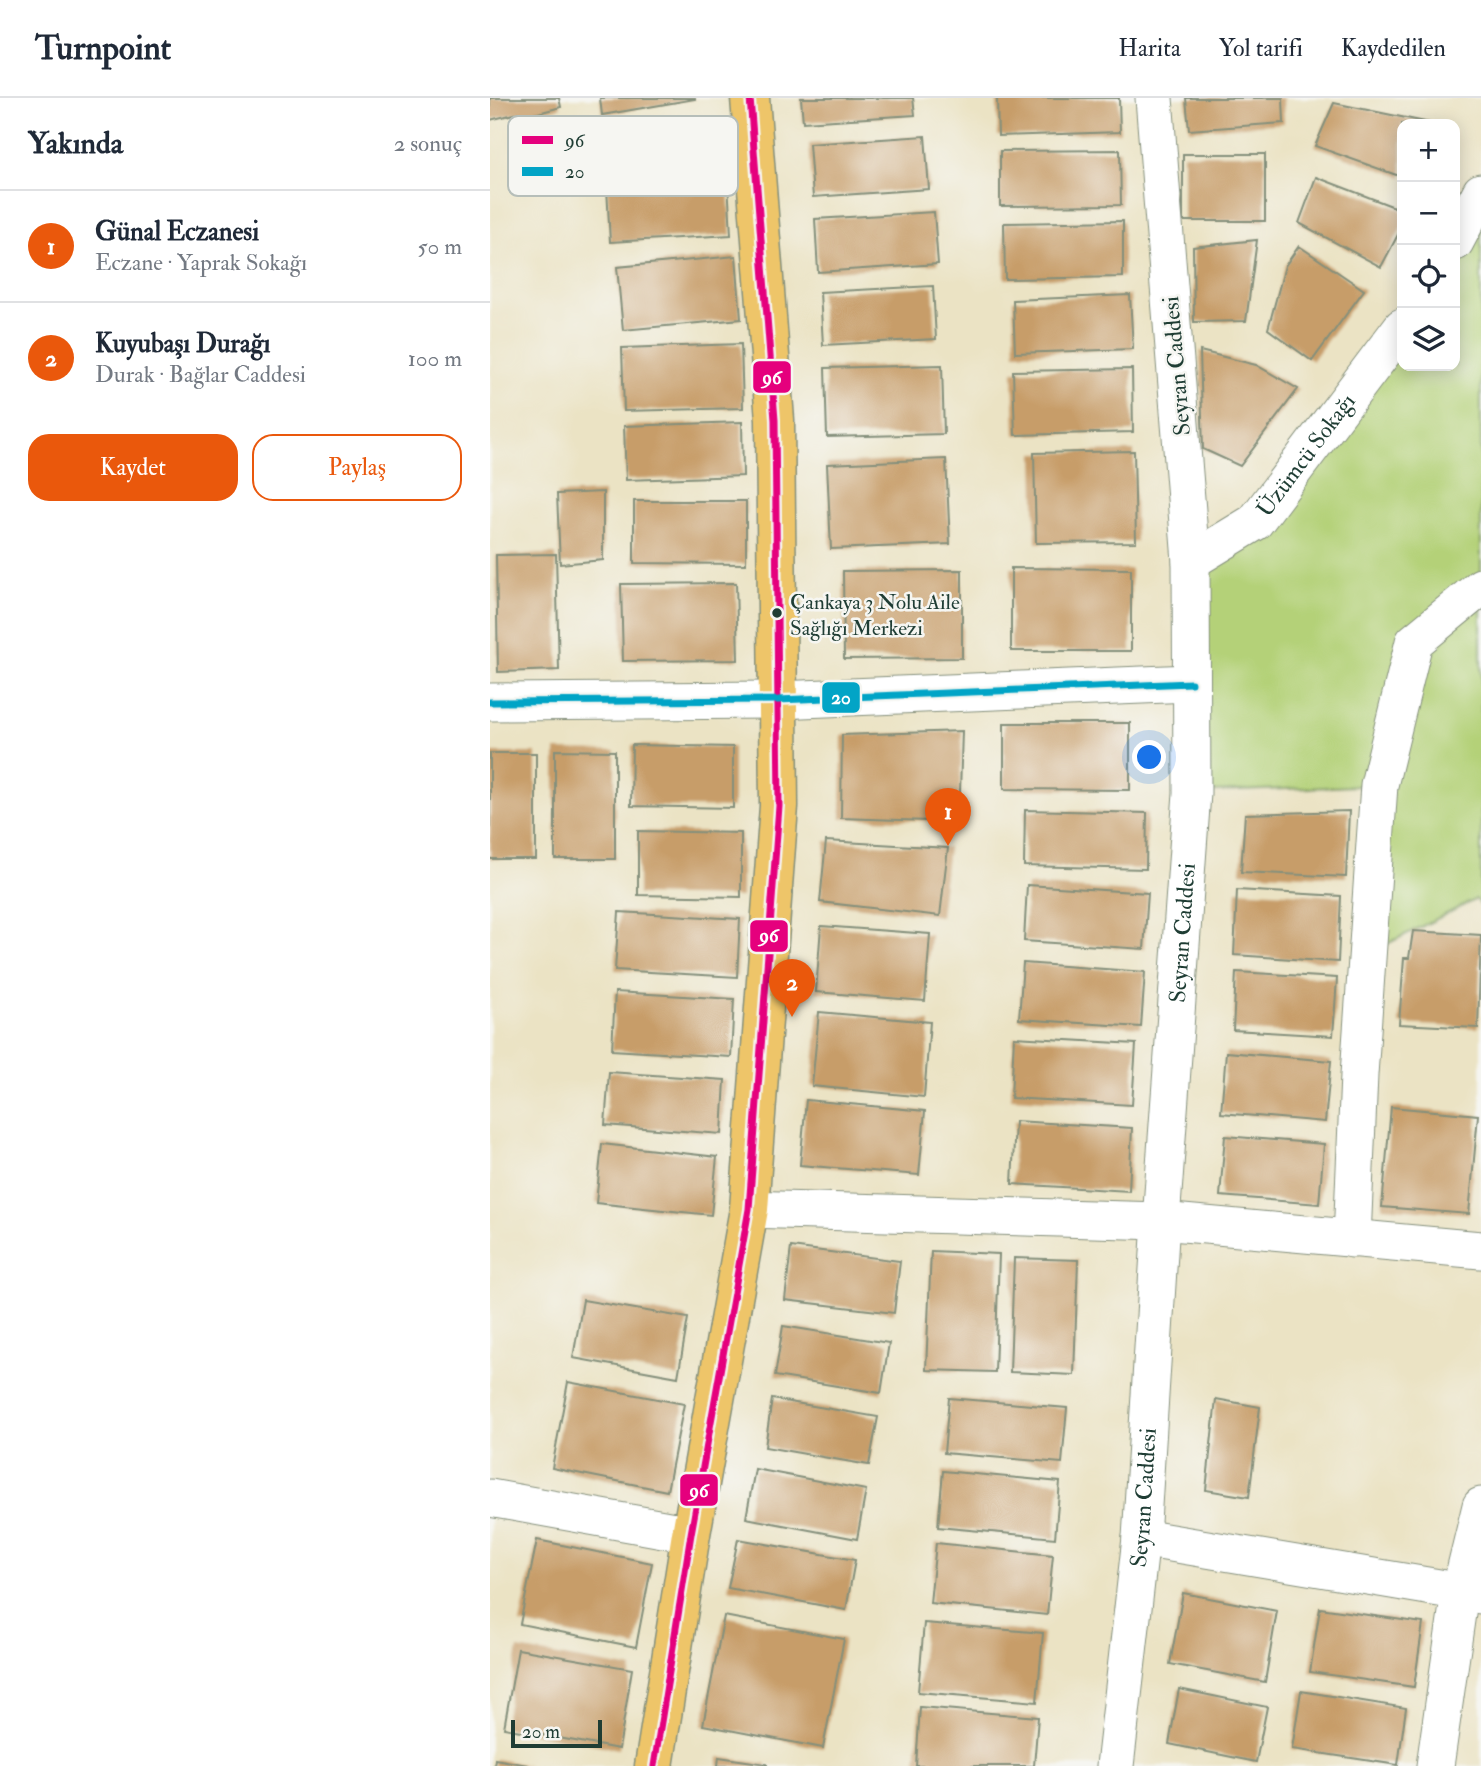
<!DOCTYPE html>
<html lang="tr">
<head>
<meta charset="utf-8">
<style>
	:root { --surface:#fff; --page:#f6f6f7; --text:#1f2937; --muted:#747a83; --line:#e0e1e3; --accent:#ea580c }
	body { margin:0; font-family:"IM FELL Double Pica",serif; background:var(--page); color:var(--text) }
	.controls { position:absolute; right:21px; top:21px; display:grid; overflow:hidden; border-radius:14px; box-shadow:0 4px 18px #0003 }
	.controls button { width:63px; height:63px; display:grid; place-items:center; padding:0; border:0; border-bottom:2px solid var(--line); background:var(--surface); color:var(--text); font:35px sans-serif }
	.scale { position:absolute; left:21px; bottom:18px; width:91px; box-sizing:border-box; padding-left:7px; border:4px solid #1f3d34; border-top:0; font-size:19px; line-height:24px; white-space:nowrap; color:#1f3d34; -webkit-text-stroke:5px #f6f6f2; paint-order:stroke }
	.you { position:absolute; left:660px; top:660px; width:24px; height:24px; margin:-18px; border:5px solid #fff; border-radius:50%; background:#1a73e8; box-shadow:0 0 0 10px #1a73e833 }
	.badge { display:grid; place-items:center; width:46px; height:46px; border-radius:50%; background:var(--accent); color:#fff; font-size:23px; font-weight:700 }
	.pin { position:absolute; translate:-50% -58px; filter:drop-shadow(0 2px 4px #0008) }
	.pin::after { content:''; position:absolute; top:37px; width:24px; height:21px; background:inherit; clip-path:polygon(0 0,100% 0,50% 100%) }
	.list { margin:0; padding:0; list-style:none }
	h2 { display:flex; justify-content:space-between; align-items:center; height:91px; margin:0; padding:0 28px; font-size:30px }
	h2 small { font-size:23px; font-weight:400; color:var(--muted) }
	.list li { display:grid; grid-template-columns:46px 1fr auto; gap:21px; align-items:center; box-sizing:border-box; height:112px; padding:0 28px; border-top:2px solid var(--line) }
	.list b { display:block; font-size:26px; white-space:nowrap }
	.list p { margin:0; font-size:23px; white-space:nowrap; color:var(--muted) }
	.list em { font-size:23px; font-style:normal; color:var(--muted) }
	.actions { display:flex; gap:14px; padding:21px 28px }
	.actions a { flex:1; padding:16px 0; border:2px solid var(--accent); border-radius:21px; text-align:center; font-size:24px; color:var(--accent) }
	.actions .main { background:var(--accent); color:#fff }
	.icon { flex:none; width:38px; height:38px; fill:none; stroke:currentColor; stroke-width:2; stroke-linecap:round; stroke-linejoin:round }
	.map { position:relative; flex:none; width:991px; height:1668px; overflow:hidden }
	header { display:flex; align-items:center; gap:42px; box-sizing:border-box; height:98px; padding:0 35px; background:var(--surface); border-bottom:2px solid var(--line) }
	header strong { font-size:33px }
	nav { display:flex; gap:38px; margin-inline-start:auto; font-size:24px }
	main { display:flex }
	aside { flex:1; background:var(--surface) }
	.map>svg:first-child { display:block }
</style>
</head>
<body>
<header>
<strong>Turnpoint</strong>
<nav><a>Harita</a><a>Yol tarifi</a><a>Kaydedilen</a></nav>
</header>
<main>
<aside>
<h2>Yakında<small>2 sonuç</small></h2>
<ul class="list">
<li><span class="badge">1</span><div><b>Günal Eczanesi</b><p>Eczane · Yaprak Sokağı</p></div><em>50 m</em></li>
<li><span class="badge">2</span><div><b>Kuyubaşı Durağı</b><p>Durak · Bağlar Caddesi</p></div><em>100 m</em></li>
</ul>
<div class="actions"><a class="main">Kaydet</a><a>Paylaş</a></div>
</aside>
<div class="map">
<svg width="991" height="1668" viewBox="0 0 991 1668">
	<rect width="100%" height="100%" fill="#f6f6f2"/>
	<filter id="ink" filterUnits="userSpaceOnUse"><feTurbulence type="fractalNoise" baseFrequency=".0143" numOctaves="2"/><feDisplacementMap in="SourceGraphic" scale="14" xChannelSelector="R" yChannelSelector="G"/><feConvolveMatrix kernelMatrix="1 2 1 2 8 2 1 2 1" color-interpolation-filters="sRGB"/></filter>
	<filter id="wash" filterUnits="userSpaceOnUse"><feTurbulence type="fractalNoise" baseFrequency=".00686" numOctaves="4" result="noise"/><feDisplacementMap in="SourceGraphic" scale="28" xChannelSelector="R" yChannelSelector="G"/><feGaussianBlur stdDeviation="1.57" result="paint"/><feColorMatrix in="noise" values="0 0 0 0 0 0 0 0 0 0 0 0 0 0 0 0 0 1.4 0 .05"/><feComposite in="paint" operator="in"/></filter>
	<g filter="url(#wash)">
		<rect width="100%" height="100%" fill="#ebe3c4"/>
		<!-- green -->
		<path fill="#b4d178" stroke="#6a8756" stroke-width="2" d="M991 94V808L986 801 877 856 888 687 702 695 701 463 765 424 912 229V268H965V144Z"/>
		<g id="blocks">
			<!-- building -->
			<path fill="#c79d69" d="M0 0H69L71 9 29 20 28 15 0 22Z
				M110 0H205V1L112 17Z
				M311 0H423L425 17 313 24Z
				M507 0H629L630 34 508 38Z
				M696 0H793L794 25 699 32Z
				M844 5 940 25 912 26V79L825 48Z
				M235 30 241 137 120 144 114 36Z
				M435 38 439 91 323 99 319 46Z
				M630 52 631 107 510 108V53Z
				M693 56H775V123H693Z
				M826 79 912 112V129L891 169 809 125Z
				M444 114 448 166 328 174 325 121Z
				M633 123V179L515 181 514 125Z
				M767 142 756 223 704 224 703 149Z
				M809 148 874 192 822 263 778 231 795 168Z
				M246 158 251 221 133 232 127 169Z
				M443 188 446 241 333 247 330 194Z
				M640 197 643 251 525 255 523 202Z
				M251 246 253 310 134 313 132 250Z
				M710 253 766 267 808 291 750 368 713 351Z
				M452 267 454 336 337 339 335 270Z
				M642 271 643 334 525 337 523 273Z
				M252 324 253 378 136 382 134 328Z
				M644 353 646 444 546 445 544 355Z
				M456 361 460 446 341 451 337 366Z
				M113 394V462L70 466 67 396Z
				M144 403H256V466L144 465Z
				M66 456 69 572 8 574 6 457Z
				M521 470 641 471V553H521Z
				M472 472V560L354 561 353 473Z
				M246 485 248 562 133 563 131 486Z
				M514 625H640V692L514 691Z
				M472 633 469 724 351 720 352 637Z
				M142 647 243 649V710L141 708Z
				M65 652 125 653V761H65Z
				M0 655H46V761H0Z
				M535 712 657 715 656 771 534 768Z
				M859 713 856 779 751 774 755 716Z
				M148 733 251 735V799L148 797Z
				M336 743 458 750 450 818 330 804Z
				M537 787 658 795 654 851 534 843Z
				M747 792 851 798 848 864 744 857Z
				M129 814 250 821 247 879 125 872Z
				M331 828 440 836 435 903 326 894Z
				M923 833 991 837 988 930 909 926 914 860H919Z
				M533 865 655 874 651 929 529 921Z
				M746 874 847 880 843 938 743 932Z
				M125 894 244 901 241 959 122 952Z
				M329 914 440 924 434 999 322 988Z
				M524 939 646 946 642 1007 521 1000Z
				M736 954 841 963 835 1024 731 1015Z
				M119 974 235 982 232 1036 115 1027Z
				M316 1002 435 1013 429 1077 310 1067Z
				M901 1009 988 1017 979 1116 892 1109Z
				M525 1023 642 1030 639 1093 522 1086Z
				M735 1038 834 1046 829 1106 730 1098Z
				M112 1046 227 1059 221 1117 106 1105Z
				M301 1149 410 1163 404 1215 295 1202Z
				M441 1153 509 1156 505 1274 436 1272Z
				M524 1160 588 1162 584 1277 520 1274Z
				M93 1202 198 1220 188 1279 83 1260Z
				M293 1228 399 1245 391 1295 285 1278Z
				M78 1284 194 1306 177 1393 62 1370Z
				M459 1300 577 1310 572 1365 454 1355Z
				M282 1301 388 1319 379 1367 275 1349Z
				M726 1301 770 1309 759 1399 716 1392Z
				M265 1371 376 1392 367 1441 256 1420Z
				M453 1373 570 1384 565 1440 448 1429Z
				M248 1441 365 1462 356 1512 238 1490Z
				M47 1442 162 1465 146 1549 30 1526Z
				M446 1445 563 1457 557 1517 440 1505Z
				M693 1495 787 1513 775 1584 680 1566Z
				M830 1510 933 1525 924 1589 820 1574Z
				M234 1518 354 1541 333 1650 213 1627Z
				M434 1525 553 1535 547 1604 428 1594Z
				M28 1551 142 1571 129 1651 14 1630Z
				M689 1591 777 1609 766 1664 679 1646Z
				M811 1593 916 1610 908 1667 802 1651Z
				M430 1609 548 1619 544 1668H426Z
				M229 1659 277 1666V1668H228Z
				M5 1661 38 1667V1668H4Z"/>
		</g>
	</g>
	<g filter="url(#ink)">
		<use href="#blocks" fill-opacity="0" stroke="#85907c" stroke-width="2"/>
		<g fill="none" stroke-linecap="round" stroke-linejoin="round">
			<defs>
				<g id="minor">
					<path d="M965 144 991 94"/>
					<path id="s1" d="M701 463 765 424 912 229"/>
					<path d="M0 604 288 602 701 585"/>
					<path d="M259 1111 671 1123 991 1152"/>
					<path d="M862 1141 869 977 889 687 924 544 991 489"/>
					<path d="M0 1400 201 1436"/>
					<path d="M651 1440 991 1497"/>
					<path id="s2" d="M625 1668 651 1440 671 1123 702 695 701 463 664 0"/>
					<path d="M945 1668 970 1494 991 1408"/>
				</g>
				<path id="major" d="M164 1668 201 1436 259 1111 289 708 285 322 260 0"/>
			</defs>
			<!-- minor casing -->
			<use href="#minor" stroke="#85907c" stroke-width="39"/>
			<!-- major casing -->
			<use href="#major" stroke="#85907c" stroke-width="41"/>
			<!-- minor -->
			<use href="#minor" stroke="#fff" stroke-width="37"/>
			<!-- major -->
			<use href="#major" stroke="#eec569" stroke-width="38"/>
			<defs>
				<path id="bus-1" d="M164 1668 201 1436 259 1111 289 708 285 322 260 0"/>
				<path id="bus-2" d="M0 604 288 602 701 585"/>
			</defs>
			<!-- bus-1 casing -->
			<use href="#bus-1" stroke="#f6f6f2" stroke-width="12"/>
			<!-- bus-2 casing -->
			<use href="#bus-2" stroke="#f6f6f2" stroke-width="12"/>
			<!-- bus-1 -->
			<use href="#bus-1" stroke="#e5007d" stroke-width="7"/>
			<!-- bus-2 -->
			<use href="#bus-2" stroke="#02a4c6" stroke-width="7"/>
		</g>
	</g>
	<!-- markers -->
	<circle fill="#1f3d34" stroke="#f6f6f2" stroke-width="2.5" cx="287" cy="515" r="6"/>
	<g text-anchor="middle" stroke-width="5" stroke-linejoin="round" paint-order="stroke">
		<!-- bus labels -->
		<g font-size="21" fill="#1f3d34" stroke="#f6f6f2" text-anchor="start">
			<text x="300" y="511">Çankaya 3 Nolu Aile<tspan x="300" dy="26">Sağlığı Merkezi</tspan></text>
		</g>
		<!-- street labels -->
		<g font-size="23" fill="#1f3d34" stroke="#f6f6f2">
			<text transform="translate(686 268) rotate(-95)" y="8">Seyran Caddesi</text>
			<text dy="8" stroke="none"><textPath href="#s1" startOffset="159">Üzümcü Sokağı</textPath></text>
			<text dy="8" stroke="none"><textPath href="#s2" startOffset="836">Seyran Caddesi</textPath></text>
			<text dy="8" stroke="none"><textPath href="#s2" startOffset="270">Seyran Caddesi</textPath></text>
		</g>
	</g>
	<!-- legend -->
	<rect x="18" y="18" width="230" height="80" rx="10" fill="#f6f6f2" stroke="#b6beb9" stroke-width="2"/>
	<rect x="32" y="38" width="31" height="8" fill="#e5007d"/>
	<rect x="32" y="69" width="31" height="9" fill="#02a4c6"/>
	<g font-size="19" fill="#1f3d34">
		<text x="75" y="49">96</text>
		<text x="75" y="80">20</text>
	</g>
	<g stroke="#f6f6f2" stroke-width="2.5">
		<rect x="262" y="262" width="40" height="34" rx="7" fill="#e5007d"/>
		<rect x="331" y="583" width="40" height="33" rx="7" fill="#02a4c6"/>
		<rect x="259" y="821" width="40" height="34" rx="7" fill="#e5007d"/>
		<rect x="189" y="1375" width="40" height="34" rx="7" fill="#e5007d"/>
	</g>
	<g font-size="19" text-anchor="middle" font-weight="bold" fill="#fff">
		<text x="282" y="286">96</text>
		<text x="351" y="606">20</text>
		<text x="279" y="844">96</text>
		<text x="209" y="1399">96</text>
	</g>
</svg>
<div class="controls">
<button>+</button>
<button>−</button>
<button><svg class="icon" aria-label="locate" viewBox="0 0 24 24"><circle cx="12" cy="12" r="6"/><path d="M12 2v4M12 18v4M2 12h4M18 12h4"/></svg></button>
<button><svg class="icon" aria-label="layers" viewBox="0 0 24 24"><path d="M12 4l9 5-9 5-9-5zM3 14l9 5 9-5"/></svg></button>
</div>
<div class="scale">20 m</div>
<div class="you"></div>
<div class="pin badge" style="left:458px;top:748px">1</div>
<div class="pin badge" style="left:302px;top:919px">2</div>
</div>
</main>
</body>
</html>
